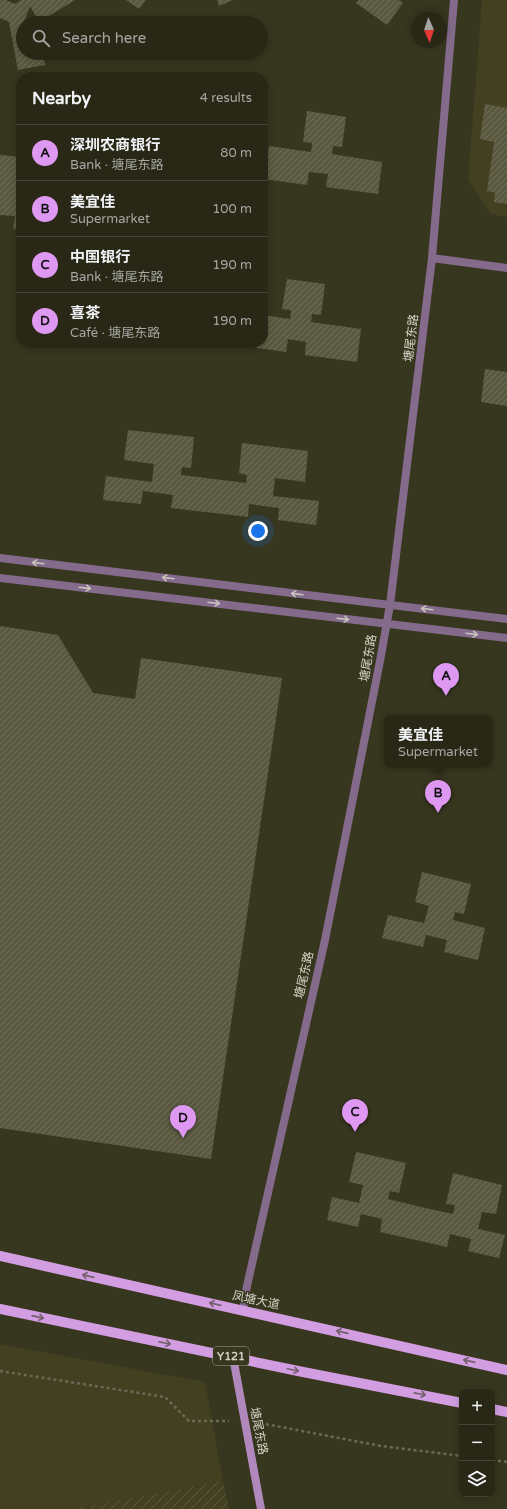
<!DOCTYPE html>
<html lang="en">
<head>
<meta charset="utf-8">
<style>
	:root { --surface:#292817; --page:#353424; --text:#f1f3f6; --muted:#a5a6a1; --line:#454436; --accent:#df98f1 }
	body { margin:0; font-family:"Varela Round","Noto Sans SC",sans-serif; background:var(--page); color:var(--text) }
	.controls { position:absolute; right:12px; bottom:12px; display:grid; overflow:hidden; border-radius:8px; box-shadow:0 2px 10px #0003 }
	.controls button { width:36px; height:36px; display:grid; place-items:center; padding:0; border:0; border-bottom:1px solid var(--line); background:var(--surface); color:var(--text); font:20px sans-serif }
	.compass { position:absolute; left:411px; top:12px; width:36px; height:36px; border-radius:50%; background:var(--surface); box-shadow:0 2px 10px #0003; rotate:177deg }
	.you { position:absolute; left:258px; top:531px; width:14px; height:14px; margin:-10px; border:3px solid #fff; border-radius:50%; background:#1a73e8; box-shadow:0 0 0 6px #1a73e833 }
	.badge { display:grid; place-items:center; width:26px; height:26px; border-radius:50%; background:var(--accent); color:#111; font-size:13px; font-weight:700 }
	.pin { position:absolute; translate:-50% -33px; filter:drop-shadow(0 1px 2px #0008) }
	.pin::after { content:''; position:absolute; top:21px; width:14px; height:12px; background:inherit; clip-path:polygon(0 0,100% 0,50% 100%) }
	.popup { position:absolute; left:384px; top:715px; width:108px; height:52px; box-sizing:border-box; display:grid; place-content:center; border-radius:8px; background:var(--surface); filter:drop-shadow(0 1px 3px #0005); font-size:13px; white-space:nowrap; color:var(--muted) }
	.popup b { font-size:15px; color:var(--text) }
	.popup::after { content:''; position:absolute; left:50%; top:100%; margin-left:-8px; border:8px solid transparent; border-top-color:var(--surface) }
	.list { margin:0; padding:0; list-style:none }
	h2 { display:flex; justify-content:space-between; align-items:center; height:52px; margin:0; padding:0 16px; font-size:17px }
	h2 small { font-size:13px; font-weight:400; color:var(--muted) }
	.list li { display:grid; grid-template-columns:26px 1fr auto; gap:12px; align-items:center; box-sizing:border-box; height:56px; padding:0 16px; border-top:1px solid var(--line) }
	.list b { display:block; font-size:15px; white-space:nowrap }
	.list p { margin:0; font-size:13px; white-space:nowrap; color:var(--muted) }
	.list em { font-size:13px; font-style:normal; color:var(--muted) }
	.icon { flex:none; width:22px; height:22px; fill:none; stroke:currentColor; stroke-width:2; stroke-linecap:round; stroke-linejoin:round }
	.map { position:relative; flex:none; width:507px; height:1509px; overflow:hidden }
	.search { position:absolute; background:var(--surface); box-shadow:0 2px 10px #0003; left:16px; top:16px; width:252px; height:44px; display:flex; align-items:center; gap:10px; box-sizing:border-box; padding:0 14px; border-radius:22px; color:var(--muted); font-size:15px }
	.panel { position:absolute; background:var(--surface); box-shadow:0 2px 10px #0003; left:16px; top:72px; width:252px; height:276px; border-radius:16px }
	.map>svg:first-child { display:block }
</style>
</head>
<body>
<div class="map">
<svg width="507" height="1509" viewBox="0 0 507 1509">
	<defs>
		<pattern id="industrial-furrows" width="10" height="10" patternUnits="userSpaceOnUse"><rect width="10" height="10" fill="#424021"/><path d="M-1 1l2-2M0 10L10 0M9 11l2-2" fill="none" stroke="#5c5b40"/></pattern>
		<pattern id="building-hatch" width="6" height="6" patternUnits="userSpaceOnUse"><rect width="6" height="6" fill="#5a5940"/><path d="M-1 1l2-2M0 6l6-6M5 7l2-2" fill="none" stroke="#71705a"/></pattern>
	</defs>
	<rect width="100%" height="100%" fill="#37361f"/>
	<!-- built -->
	<path fill="#424021" d="M482 0H507V217L491 214 468 180Z
		M0 1344 205 1382 223 1481 71 1509H0Z"/>
	<!-- industrial -->
	<path fill="url(#industrial-furrows)" d="M223 1481 229 1509H71Z"/>
	<!-- building -->
	<path fill="url(#building-hatch)" d="M0 0H6L15 4 21 0H75L39 22 30 6 20 32H23V53H43L45 65 18 70 9 22 0 18Z
		M126 0H146L139 9Z
		M217 0H233L219 6Z
		M359 0H399L403 3 387 25 356 3Z
		M485 104 507 108V204L494 202 495 193 487 191 494 142 480 139Z
		M307 111 346 117 342 147 333 146 332 154 382 162 378 194 326 187 328 174 309 172 307 185 264 179 269 146 311 152 312 143 303 142Z
		M0 155 21 157V188H20L19 196 21 197V230L13 229 15 216 0 215Z
		M287 279 325 284 321 315 312 314 311 322 361 329 357 362 305 355 306 342 288 339 286 352 243 346V343H263V315L290 319 291 310 282 309Z
		M485 369 507 372V406L481 402Z
		M128 430 194 437 191 468 182 467 181 475 214 479 246 483 247 475 239 473 242 443 308 451 305 482 275 478 273 496 319 501 316 525 278 520 279 508 249 504 248 517 171 508 173 495 143 491 141 504 103 500 106 476 152 482 154 464 124 460Z
		M0 626 58 635 93 693 135 699 141 658 282 678 211 1159 0 1128Z
		M422 872 471 884 464 914 455 912 453 920 485 928 478 960 444 952 447 940 426 935 423 947 382 938 388 915 424 923 429 906 415 902Z
		M356 1152 406 1163 399 1193 390 1191 388 1199 421 1207 453 1214 455 1205 446 1204 453 1173 502 1185 496 1214 482 1212 478 1229 505 1235 499 1258 468 1251 471 1239 450 1234 447 1247 380 1232 382 1219 361 1214 358 1227 327 1220 332 1197 359 1203 363 1185 349 1182Z"/>
	<g fill="none" stroke-linecap="round" stroke-linejoin="round">
		<!-- path -->
		<path stroke="#6a6955" stroke-width="2.5" stroke-dasharray="3 3" stroke-linecap="butt" d="M0 1371 165 1397 189 1421H229
			M260 1423 381 1446 462 1456
			M492 1460 507 1462"/>
		<!-- street -->
		<path stroke="#846b8b" stroke-width="8" d="M432 258 507 268
			M0 558 507 619
			M0 578 507 638
			M243 1310 247 1286 325 940 380 661 390 605 432 258 454 0"/>
		<!-- secondary -->
		<path stroke="#b188bc" stroke-width="8" d="M233 1357 261 1509"/>
		<!-- primary -->
		<path stroke="#d39ee1" stroke-width="10" d="M0 1256 507 1370
			M0 1309 303 1372 462 1403
			M492 1409 507 1412"/>
	</g>
	<!-- one-way arrows -->
	<defs><path id="oneway-shaft" d="M-6 0H5M1.5-3L5.5 0L1.5 3" fill="none" stroke-width="1.6" stroke-linecap="round" stroke-linejoin="round"/></defs>
	<g stroke="#c7c3bc">
		<use href="#oneway-shaft" transform="translate(38 563) rotate(-173)"/>
		<use href="#oneway-shaft" transform="translate(168 578) rotate(-173)"/>
		<use href="#oneway-shaft" transform="translate(85 588) rotate(7)"/>
		<use href="#oneway-shaft" transform="translate(297 594) rotate(-173)"/>
		<use href="#oneway-shaft" transform="translate(214 603) rotate(7)"/>
		<use href="#oneway-shaft" transform="translate(427 609) rotate(-173)"/>
		<use href="#oneway-shaft" transform="translate(343 619) rotate(7)"/>
		<use href="#oneway-shaft" transform="translate(472 634) rotate(7)"/>
	</g>
	<g stroke="#75606d">
		<use href="#oneway-shaft" transform="translate(88 1276) rotate(-167)"/>
		<use href="#oneway-shaft" transform="translate(215 1304) rotate(-167)"/>
		<use href="#oneway-shaft" transform="translate(38 1317) rotate(13)"/>
		<use href="#oneway-shaft" transform="translate(342 1332) rotate(-167)"/>
		<use href="#oneway-shaft" transform="translate(165 1343) rotate(11)"/>
		<use href="#oneway-shaft" transform="translate(469 1361) rotate(-167)"/>
		<use href="#oneway-shaft" transform="translate(293 1370) rotate(12)"/>
		<use href="#oneway-shaft" transform="translate(420 1394) rotate(11)"/>
	</g>
	<g text-anchor="middle" stroke-width="3" stroke-linejoin="round" paint-order="stroke">
		<!-- shield labels -->
		<rect fill="#37361f" stroke="#a4a493" stroke-width="1" x="213" y="1347" width="36" height="18" rx="3"/>
		<g font-size="11" font-weight="bold" fill="#d3d3c5">
			<text x="231" y="1360">Y121</text>
		</g>
		<!-- street labels -->
		<g font-size="12" fill="#d3d3c5" stroke="#37361f">
			<text transform="translate(411 338) rotate(-83)" y="4">塘尾东路</text>
			<text transform="translate(368 658) rotate(-80)" y="4">塘尾东路</text>
			<text transform="translate(304 975) rotate(-77)" y="4">塘尾东路</text>
			<text transform="translate(256 1300) rotate(12)" y="4">凤塘大道</text>
			<text transform="translate(259 1431) rotate(79)" y="4">塘尾东路</text>
		</g>
	</g>
</svg>
<div class="controls">
<button>+</button>
<button>−</button>
<button><svg class="icon" aria-label="layers" viewBox="0 0 24 24"><path d="M12 4l9 5-9 5-9-5zM3 14l9 5 9-5"/></svg></button>
</div>
<svg class="compass" viewBox="-18 -18 36 36"><path d="M0-13l5 13h-10z" fill="#e53935"/><path d="M0 13l5-13h-10z" fill="#a5a6a1"/></svg>
<div class="you"></div>
<div class="pin badge" style="left:446px;top:696px">A</div>
<div class="pin badge" style="left:438px;top:813px">B</div>
<div class="popup"><b>美宜佳</b>Supermarket</div>
<div class="pin badge" style="left:355px;top:1132px">C</div>
<div class="pin badge" style="left:183px;top:1138px">D</div>
<div class="search"><svg class="icon" aria-label="search" viewBox="0 0 24 24"><circle cx="10" cy="10" r="6"/><path d="M15 15l6 6"/></svg>Search here</div>
<section class="panel">
<h2>Nearby<small>4 results</small></h2>
<ul class="list">
<li><span class="badge">A</span><div><b>深圳农商银行</b><p>Bank · 塘尾东路</p></div><em>80 m</em></li>
<li><span class="badge">B</span><div><b>美宜佳</b><p>Supermarket</p></div><em>100 m</em></li>
<li><span class="badge">C</span><div><b>中国银行</b><p>Bank · 塘尾东路</p></div><em>190 m</em></li>
<li><span class="badge">D</span><div><b>喜茶</b><p>Café · 塘尾东路</p></div><em>190 m</em></li>
</ul>
</section>
</div>
</body>
</html>
